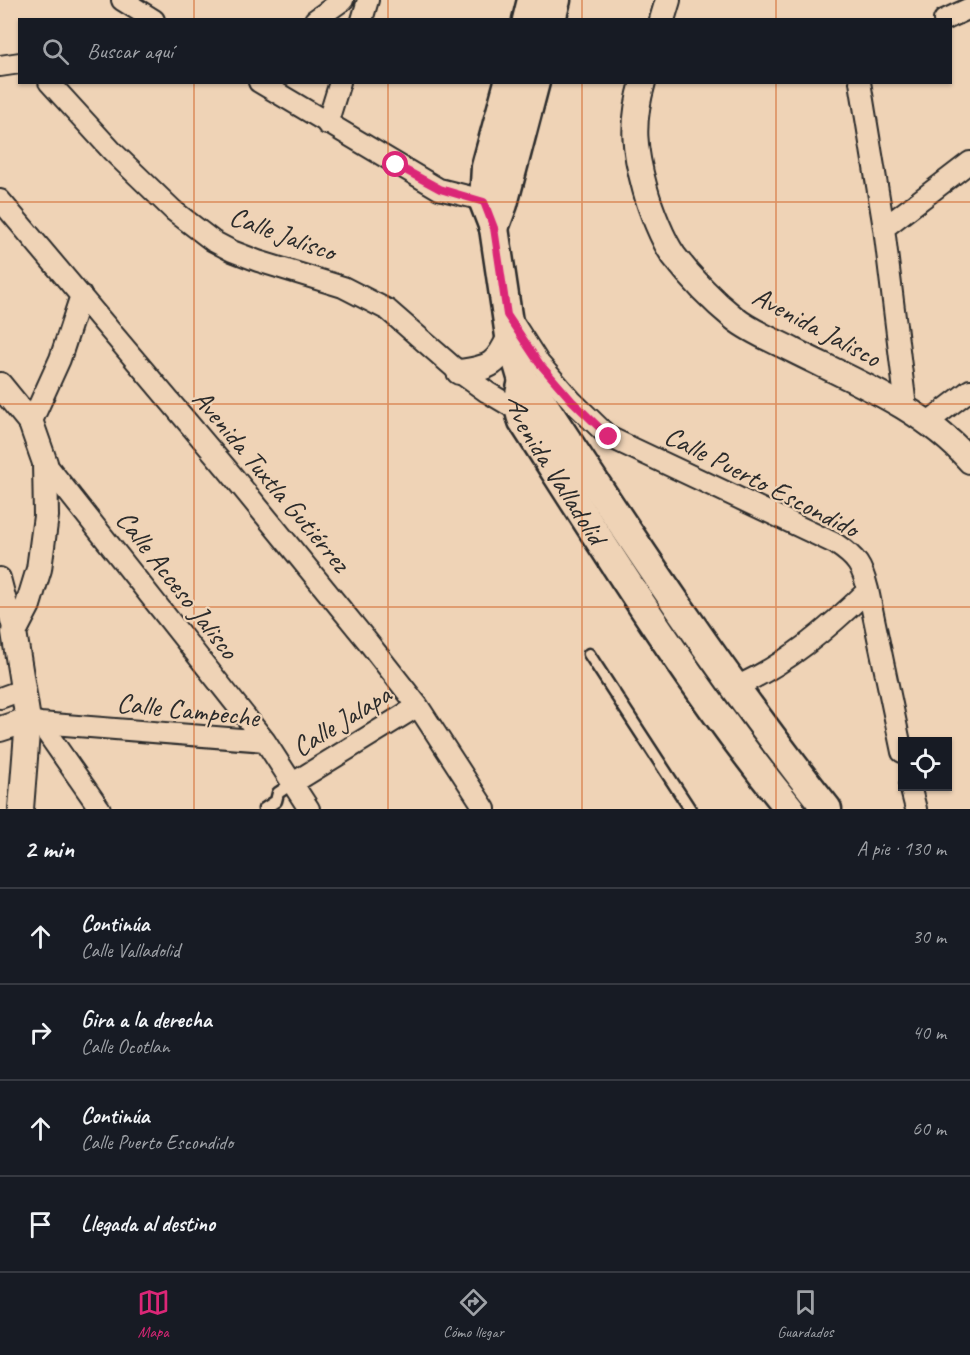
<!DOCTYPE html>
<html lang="es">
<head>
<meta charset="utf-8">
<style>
	:root { --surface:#171b24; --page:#242831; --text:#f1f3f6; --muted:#9ea1a6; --line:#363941; --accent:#db2777 }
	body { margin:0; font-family:Caveat,sans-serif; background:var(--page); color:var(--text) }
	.controls { position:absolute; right:18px; bottom:18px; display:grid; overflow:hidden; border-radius:0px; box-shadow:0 2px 4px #0004 }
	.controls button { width:54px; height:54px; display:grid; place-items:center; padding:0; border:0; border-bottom:2px solid var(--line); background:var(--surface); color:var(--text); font:30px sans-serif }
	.stop { position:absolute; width:18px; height:18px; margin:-14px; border:4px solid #db2777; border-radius:50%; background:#fff }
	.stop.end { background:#db2777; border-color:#fff; box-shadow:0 2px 6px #0008 }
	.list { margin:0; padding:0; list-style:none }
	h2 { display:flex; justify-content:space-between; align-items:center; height:78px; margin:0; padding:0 24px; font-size:26px }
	h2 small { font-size:20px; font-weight:400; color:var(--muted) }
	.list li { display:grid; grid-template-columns:39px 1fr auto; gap:18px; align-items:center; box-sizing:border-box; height:96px; padding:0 24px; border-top:2px solid var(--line) }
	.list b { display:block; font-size:22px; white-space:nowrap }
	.list p { margin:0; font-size:20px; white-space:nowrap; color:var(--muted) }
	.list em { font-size:20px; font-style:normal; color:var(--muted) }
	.icon { flex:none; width:33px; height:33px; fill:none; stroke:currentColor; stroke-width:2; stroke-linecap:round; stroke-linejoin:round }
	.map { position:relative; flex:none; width:970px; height:809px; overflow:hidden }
	.search { position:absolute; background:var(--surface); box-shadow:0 2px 4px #0004; left:18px; right:18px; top:18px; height:66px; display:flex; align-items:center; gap:15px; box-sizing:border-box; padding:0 21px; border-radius:0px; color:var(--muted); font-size:22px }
	.sheet { height:462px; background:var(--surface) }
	nav { display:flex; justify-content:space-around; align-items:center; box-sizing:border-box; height:84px; border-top:2px solid var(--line); background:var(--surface); font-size:16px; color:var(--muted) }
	nav a { display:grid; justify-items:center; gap:3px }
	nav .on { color:var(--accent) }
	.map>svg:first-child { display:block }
</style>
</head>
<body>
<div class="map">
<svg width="970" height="809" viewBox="0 0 970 809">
	<rect width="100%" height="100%" fill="#efd3b6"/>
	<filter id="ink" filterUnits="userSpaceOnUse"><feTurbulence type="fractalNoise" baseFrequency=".0167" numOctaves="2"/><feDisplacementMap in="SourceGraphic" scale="12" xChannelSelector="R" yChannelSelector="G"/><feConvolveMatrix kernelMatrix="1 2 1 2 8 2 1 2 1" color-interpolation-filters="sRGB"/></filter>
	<g filter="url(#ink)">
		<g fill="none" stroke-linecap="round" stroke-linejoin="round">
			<defs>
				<path id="service" d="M589 654 690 809
					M264 809 276 801 278 793 293 783"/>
				<path id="minor" d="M122 0 154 20
					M315 20 343 0
					M362 20 368 0
					M944 20 970 8
					M0 66 20 63
					M49 82 112 151 174 211 213 241 232 251 258 261 343 287 388 310 459 372 487 392 519 411
					M259 82 439 189 495 203
					M860 82 884 228 906 407
					M327 124 340 82
					M0 200 227 469 368 642 418 706 485 809
					M884 228 970 162
					M514 324 539 363 572 401 609 437 836 544C857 558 862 566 868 590L902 752
					M928 422 970 390
					M31 423 60 359 81 295
					M45 463 265 741 309 809
					M0 578 14 632
					M735 687C786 665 829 628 868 590
					M0 698 22 690
					M28 720 40 723 265 741
					M40 723 100 809
					M293 783 418 706
					M910 786 916 809"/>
				<path id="tertiary" d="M662 20 668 0
					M643 82C631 124 634 149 645 189 650 208 663 241 674 256 691 278 713 301 734 318 751 332 775 341 794 351 856 382 923 408 970 461
					M459 372C490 368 497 365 510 336
					M0 385 31 423 45 463 46 516 39 569 28 605 14 632 28 720 21 809
					M0 729 28 720"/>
				<g id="secondary">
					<path d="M527 20 532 0"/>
					<path d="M551 20 556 0"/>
					<path d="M509 82 486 167 484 202 494 228 510 336 523 381"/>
					<path d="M494 228 503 204 535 82"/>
					<path d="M523 381 537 395C630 536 722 677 827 809"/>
					<path id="s1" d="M523 381C519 396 517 406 523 421 608 553 691 688 790 809"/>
				</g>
			</defs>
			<!-- service casing -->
			<use href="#service" stroke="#2b2b2b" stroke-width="15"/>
			<!-- minor casing -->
			<use href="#minor" stroke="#2b2b2b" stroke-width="24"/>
			<!-- tertiary casing -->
			<use href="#tertiary" stroke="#2b2b2b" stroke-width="28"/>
			<!-- secondary casing -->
			<use href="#secondary" stroke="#2b2b2b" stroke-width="33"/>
			<!-- service -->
			<use href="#service" stroke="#efd3b6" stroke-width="10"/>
			<!-- minor -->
			<use href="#minor" stroke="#efd3b6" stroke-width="20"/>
			<!-- tertiary -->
			<use href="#tertiary" stroke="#efd3b6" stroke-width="24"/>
			<!-- secondary -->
			<use href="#secondary" stroke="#efd3b6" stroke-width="28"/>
		</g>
	</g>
	<g fill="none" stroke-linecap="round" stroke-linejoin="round" filter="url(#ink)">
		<!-- route -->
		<path stroke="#db2777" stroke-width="8" d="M396 165 440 189 484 202 494 228 507 315 539 363 572 401 609 437"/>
	</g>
	<!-- grid -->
	<path fill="none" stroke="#cc5211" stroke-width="1.5" stroke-opacity="0.55" d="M194 0V20M388 0V20M582 0V20M776 0V20M194 82V809M388 82V809M582 82V809M776 82V809M0 202H970M0 404H970M0 607H970"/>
	<g text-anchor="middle" stroke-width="4.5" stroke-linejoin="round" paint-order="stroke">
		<!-- street labels -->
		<g font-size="28" fill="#2b2b2b" stroke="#efd3b6">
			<text transform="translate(283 233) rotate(20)" y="10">Calle Jalisco</text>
			<text transform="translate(817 326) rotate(28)" y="10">Avenida Jalisco</text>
			<text dy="10" stroke="none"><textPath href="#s1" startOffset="100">Avenida Valladolid</textPath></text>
			<text transform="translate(272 480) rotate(50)" y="10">Avenida Tuxtla Gutiérrez</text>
			<text transform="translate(762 481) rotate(27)" y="10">Calle Puerto Escondido</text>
			<text transform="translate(178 584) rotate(52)" y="10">Calle Acceso Jalisco</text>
			<text transform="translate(188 709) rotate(6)" y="10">Calle Campeche</text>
			<text transform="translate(341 720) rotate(-32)" y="10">Calle Jalapa</text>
		</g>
	</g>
</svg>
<div class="controls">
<button><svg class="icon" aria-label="locate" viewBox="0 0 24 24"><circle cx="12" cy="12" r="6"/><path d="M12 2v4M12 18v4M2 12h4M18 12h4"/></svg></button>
</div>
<div class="stop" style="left:396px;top:165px"></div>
<div class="stop end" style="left:609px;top:437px"></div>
<div class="search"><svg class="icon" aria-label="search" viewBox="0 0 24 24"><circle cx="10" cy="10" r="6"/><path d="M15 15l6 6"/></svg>Buscar aquí</div>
</div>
<section class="sheet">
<h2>2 min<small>A pie · 130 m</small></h2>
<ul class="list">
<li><svg class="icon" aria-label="ahead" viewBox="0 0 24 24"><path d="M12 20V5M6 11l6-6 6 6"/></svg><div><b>Continúa</b><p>Calle Valladolid</p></div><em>30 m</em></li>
<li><svg class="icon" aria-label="right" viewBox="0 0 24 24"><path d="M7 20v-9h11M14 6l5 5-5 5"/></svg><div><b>Gira a la derecha</b><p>Calle Ocotlan</p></div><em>40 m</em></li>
<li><svg class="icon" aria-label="ahead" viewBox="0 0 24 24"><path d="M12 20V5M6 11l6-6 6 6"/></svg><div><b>Continúa</b><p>Calle Puerto Escondido</p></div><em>60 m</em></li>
<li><svg class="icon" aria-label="arrive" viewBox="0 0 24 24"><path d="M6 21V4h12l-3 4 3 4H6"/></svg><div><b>Llegada al destino</b></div></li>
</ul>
</section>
<nav>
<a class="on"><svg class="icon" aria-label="map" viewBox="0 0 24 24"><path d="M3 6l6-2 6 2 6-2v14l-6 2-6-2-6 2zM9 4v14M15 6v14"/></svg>Mapa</a>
<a><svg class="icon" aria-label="directions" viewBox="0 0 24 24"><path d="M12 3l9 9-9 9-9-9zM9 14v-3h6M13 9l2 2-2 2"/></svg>Cómo llegar</a>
<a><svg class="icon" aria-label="saved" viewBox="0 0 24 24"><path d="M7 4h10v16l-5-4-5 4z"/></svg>Guardados</a>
</nav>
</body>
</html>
